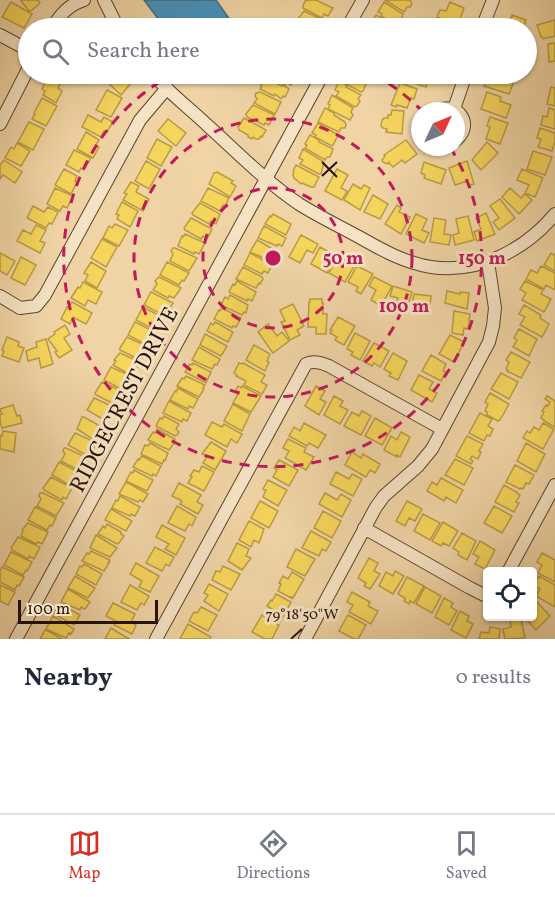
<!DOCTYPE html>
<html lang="en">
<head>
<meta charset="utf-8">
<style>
	:root { --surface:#fff; --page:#f6f6f7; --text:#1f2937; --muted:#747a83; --line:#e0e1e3; --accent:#d93025 }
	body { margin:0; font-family:Vollkorn,serif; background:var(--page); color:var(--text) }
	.controls { position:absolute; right:18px; bottom:18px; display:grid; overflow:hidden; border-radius:6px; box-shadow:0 2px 4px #0004 }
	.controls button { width:54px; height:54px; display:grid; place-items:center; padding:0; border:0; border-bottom:2px solid var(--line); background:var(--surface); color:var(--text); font:30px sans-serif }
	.compass { position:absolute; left:411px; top:102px; width:54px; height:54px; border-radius:50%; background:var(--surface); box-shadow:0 2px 4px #0004; rotate:46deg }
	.scale { position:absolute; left:18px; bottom:15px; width:140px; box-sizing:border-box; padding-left:6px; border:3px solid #2a1306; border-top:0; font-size:16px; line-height:21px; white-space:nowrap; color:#2a1306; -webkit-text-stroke:4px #f5e3c4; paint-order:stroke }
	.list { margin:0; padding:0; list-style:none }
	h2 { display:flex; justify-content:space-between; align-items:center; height:78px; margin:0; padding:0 24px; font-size:26px }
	h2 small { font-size:20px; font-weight:400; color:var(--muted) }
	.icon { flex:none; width:33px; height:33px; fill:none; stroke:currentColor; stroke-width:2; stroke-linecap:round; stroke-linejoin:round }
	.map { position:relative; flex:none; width:555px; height:639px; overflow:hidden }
	.search { position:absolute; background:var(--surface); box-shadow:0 2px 4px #0004; left:18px; right:18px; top:18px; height:66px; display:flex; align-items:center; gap:15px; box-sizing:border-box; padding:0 21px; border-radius:33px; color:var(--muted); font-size:22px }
	.sheet { height:174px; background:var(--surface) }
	nav { display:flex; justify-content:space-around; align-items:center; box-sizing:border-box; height:84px; border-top:2px solid var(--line); background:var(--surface); font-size:16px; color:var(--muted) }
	nav a { display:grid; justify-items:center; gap:3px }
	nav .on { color:var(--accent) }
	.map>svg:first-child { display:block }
</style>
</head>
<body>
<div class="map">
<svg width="555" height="639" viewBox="0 0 555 639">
	<rect width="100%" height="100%" fill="#f0d4a5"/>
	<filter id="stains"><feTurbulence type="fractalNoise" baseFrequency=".00333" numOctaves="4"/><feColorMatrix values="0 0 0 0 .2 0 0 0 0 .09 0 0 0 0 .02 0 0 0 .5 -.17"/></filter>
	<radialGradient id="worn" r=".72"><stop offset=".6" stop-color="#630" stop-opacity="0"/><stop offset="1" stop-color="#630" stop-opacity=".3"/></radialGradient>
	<!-- homes -->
	<path fill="#f6d55c" stroke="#b99b42" stroke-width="1.5" d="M22 0H38L40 3 30 12 21 1Z
		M309 0H316L333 8 328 16 324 14 322 18 303 8V6L305 1Z
		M385 0H410L412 4 410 7H407L404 12Z
		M11 2 32 14 24 28 2 17Z
		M384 2 403 14 399 25H397L381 16 382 14 378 12Z
		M450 2 464 8 458 25 437 17 440 10 446 11Z
		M304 11 325 21 321 28H309L298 23 297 20Z
		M376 15 396 27 395 28H372L369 27Z
		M512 15 526 20 523 28H504L505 24 509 26Z
		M555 20V36L543 39 542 37H541L537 25Z
		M555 43V61L549 62 548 44Z
		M51 74H79L74 81 61 75 58 81 49 76Z
		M112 74H120L132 82 121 95 105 80Z
		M268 74H293L296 75 291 85 286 83 285 85 269 76Z
		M345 74H356V75L367 81 363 91 361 92 344 83 345 81 341 79Z
		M413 74H431L426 87 411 82Z
		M489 74H504L503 77 514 81 509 94 484 86Z
		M265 77 282 86 283 85 289 89 285 97 283 96 281 99 275 94 274 96 260 89 262 86 260 84Z
		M48 78 60 84 58 88 62 91 56 103 43 95 45 91 42 89Z
		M339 81 347 85 346 87 361 95 358 99 360 101 357 106 355 107 336 96 339 92 335 90Z
		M400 83 417 89 414 99 411 98 407 108 397 105 396 107 391 105Z
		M551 87 555 88V106L547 104Z
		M107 90 122 98 111 117 96 110Z
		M260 92 281 102 275 114 254 103 257 99 255 96 256 93Z
		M487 92 501 97 500 101 511 105 506 118 481 109Z
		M332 95 353 108 351 112 353 115 350 120 328 109 330 105 328 104Z
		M42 98 57 106 46 126 32 119 35 114 34 113Z
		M253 105 274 115 269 125 265 123 264 125 247 117 246 114Z
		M325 108 334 113V115L345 122 346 125 345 128H341L339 132 318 122Z
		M549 108 555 110V129L541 125 543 116 547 117Z
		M392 110 404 111 402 134 386 132 387 129 383 128 381 126 382 120 384 118H388V115H391Z
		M88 115 101 122 104 117 113 122 107 132 104 131 101 137 82 127Z
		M490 117 508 123 500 144 486 139 490 127 487 126Z
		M244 118 266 130 262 137 261 136 259 139H256L253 137 252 139 248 137V135L239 130 238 127Z
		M168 119 186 133 176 146 158 131Z
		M29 122 44 129 33 150 18 142Z
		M318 123 338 135 333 145 332 146 315 137 316 135 312 133Z
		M540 128 555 133V144H554L552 151 538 147 541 139 537 138Z
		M86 132 99 140 96 145 99 147 93 158 77 149Z
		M310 135 319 140V142L333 149 330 157H327L325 160 305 148 307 145 305 144Z
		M157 139 172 147 161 166 147 158Z
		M406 140 417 154 405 163 402 160 393 167 389 163V162L387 164 383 162 382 160 385 156 384 155Z
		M487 142 498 153 481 170 472 160Z
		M17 143 30 151 21 166 5 158 11 147 14 149Z
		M303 149 324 162 321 174H319L300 164 303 160 299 158Z
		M74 150 91 158 84 170 81 168 79 172 66 165Z
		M533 151 552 157 545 175 527 169Z
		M4 160 22 172 15 183 3 175 0 179V165Z
		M146 161 160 169 149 189 135 181Z
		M467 161 474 184 468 186 467 181 455 185 449 168Z
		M424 162 446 170 441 184 424 178 425 175 421 173Z
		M296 165 319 177 314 187H311L302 183 301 184 294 178 293 175 294 172 293 171Z
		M64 169 77 176 75 181 77 182 71 194 55 185Z
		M337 169 348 175 341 188 347 191 342 200 325 191Z
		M522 169 543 178 535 197 525 193 529 185 517 180Z
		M217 172 233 181 231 183 236 186 230 197 209 184 214 173Z
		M131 182 139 186 136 192 149 199 143 211 123 200 127 194 124 193Z
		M353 184 361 189 364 185 370 188 360 210 344 200Z
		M55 188 73 196 67 208 63 206 60 211 47 204Z
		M208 188 229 198 225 206 223 205 220 211 201 201Z
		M510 188 521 198 525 194 532 200 519 214 502 197Z
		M373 195 388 204 380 219 364 212Z
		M500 199 515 218 499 230 493 222 499 218 490 206Z
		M122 202 138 211 130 227 117 219 119 215 116 214Z
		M200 203 220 214 216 224 211 221 209 224 193 215 192 213Z
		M397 205 401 208 399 212 410 217 401 234 385 224Z
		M33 206 44 212 48 207 58 212 52 224 49 223 46 228 27 218Z
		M486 213 495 234 477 241 474 232 481 229 476 218Z
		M273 214 291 224 286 235 265 224 270 216 271 217Z
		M416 214 427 219 422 230 429 233 424 243 406 234Z
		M468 216 474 240 455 245 453 235 459 233 456 219Z
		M191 218 212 229 207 239 203 236 201 239 185 230 184 228Z
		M434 218 446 220 444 234 451 235 449 245 430 242Z
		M115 224 128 230 119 246 103 238 109 226 112 228Z
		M36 225 46 230 40 241 45 243 40 253 17 241 23 230 31 234Z
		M264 226 286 238 282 246 278 244 277 246 258 238Z
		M185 234 205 243 199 254 195 252 194 254 178 246 182 236 183 237Z
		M301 235 318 244 313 253 307 250 300 263 289 257Z
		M102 239 117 247 106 267 91 258Z
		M257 240 278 252 271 261 250 252Z
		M320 247 336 256 327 273 311 264Z
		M173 248H175L197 258 189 271 170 261 173 254 171 251Z
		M0 253 15 261 7 275 0 271Z
		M250 253 272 265 268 273 264 271 262 274 244 265Z
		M551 253 554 255 555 254V271L544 265Z
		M21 257 36 265 25 285 11 278Z
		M338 257 354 266 345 282 329 273Z
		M91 262 106 271 97 288 85 281 88 275 84 273Z
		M167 262 189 273 184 281 182 280 179 285 160 275Z
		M357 266 373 274 361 294 356 291 358 287 348 282Z
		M541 266 555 273V290L546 285 544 289 526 279 531 270 537 273Z
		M243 267 262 277 263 279 260 284 259 283 256 288 236 279Z
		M159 277 181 288 174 298 169 296 168 298 153 290 157 284 155 281Z
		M374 277 392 286 381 306 371 300 376 290 369 286Z
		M237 281 256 292 252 301 248 299 247 301 229 292 233 284 235 285Z
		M525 281 543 290 541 294 551 299 544 312 522 300 526 293 520 289Z
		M83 282 102 292 96 304 88 300 85 306 71 298 78 287 80 288Z
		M393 286 412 292 405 314 394 310 398 298 390 296Z
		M447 291 460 294V292L469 293 467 309 445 303Z
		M151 292 173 303 168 311 166 310 163 315 144 305Z
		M414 294 431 296 429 314 411 312Z
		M230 295 248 305 246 313 244 312 242 315 221 305 225 297 228 299Z
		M310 299H322V303H323V314H327L326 334H316V327H308L309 302H310Z
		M72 302 92 313 86 324 73 317 70 324 61 319 67 307 68 308Z
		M293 304 304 326 297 330 300 335 290 340 281 322 285 321 280 310Z
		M524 305 541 315 540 318 549 324 542 337 520 325 525 317 519 314Z
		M143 307 164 318 160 326 158 325 155 330 136 320Z
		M222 308 241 318 236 327 233 326 232 328 214 319 219 310 220 311Z
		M454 311 470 314 468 329 464 328 463 335 452 333Z
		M338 317 355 326 344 345 335 340 337 337 330 333 332 331 330 330Z
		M135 322 157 333 152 341 150 340 147 345 128 335Z
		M215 322 233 332 228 342 207 331 211 323 213 325Z
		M268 324 277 336 282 332 289 341 273 353 258 332Z
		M65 325 70 334 64 338 72 350 59 358 55 352 57 351 48 339 55 334 54 332Z
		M519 329 537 339 529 356 513 347 517 340 514 338Z
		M355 333 370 341 360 360 351 355 353 352 347 349Z
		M205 334 227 346 221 356 200 345Z
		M450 335 464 342 454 362 439 354Z
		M7 337 19 342 18 346 24 348 19 362 2 356 4 351 2 350Z
		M127 337 148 347 143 358 138 356 136 358 120 350V348Z
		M46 339 53 364 41 368 39 358 28 361 26 351 37 347 36 342Z
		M374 343 389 351 380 367 374 363 372 366 363 361Z
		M254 345 270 354 267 361 269 362 265 371 246 360Z
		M199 347 220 359 217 365 215 364 212 369 192 360Z
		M511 352 530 362 521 378 507 371 508 370 506 369 509 362 506 360Z
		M120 353 140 362 134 374 130 372 129 374 113 365 116 361 114 360Z
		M393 353 407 361 398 380 389 376 391 373 384 369Z
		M431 355 446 364 443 371 446 372 441 381 422 371Z
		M193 363 211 372 206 383 185 372 190 364 192 365Z
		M239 363 242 364 243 363 265 375 261 382 267 385 262 394 244 385 246 381 236 376 237 375 234 373Z
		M111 367 133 377 128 386 126 385 123 390 104 380Z
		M501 373 518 382 509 399 491 389Z
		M419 375 433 382 429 389 437 393 432 402 411 390Z
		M186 376 205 385 203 388 204 389 199 397 177 386 182 378 184 379Z
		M102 382 124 392 118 403 114 401 112 403 96 395 95 393Z
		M238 386 241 388 242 386 261 396 251 412 233 403 238 394 235 392Z
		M316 386 325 391 320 399 326 402 319 415 305 406Z
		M178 388 198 399 193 408 189 406 188 409 170 400 175 391 176 392Z
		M490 393 509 404 500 420H499L498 421 487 415V412L485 411 488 404 485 402Z
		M334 396 343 401 340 406 348 410 340 424 324 415Z
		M547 396 555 401V427L544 421V420L541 418 544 412 542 411 546 405 548 406 550 402 545 399Z
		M94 398 116 408 111 416 109 415 106 421 87 410Z
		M169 401 191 413 187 421 183 419 182 422 163 413Z
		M233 404 250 414 242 431 224 421Z
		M13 405 17 416 20 415 22 423 2 428 0 422V415L2 414 0 409Z
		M362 411 371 416 361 435 344 426 352 412 359 416Z
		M480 413 492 419 488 426 493 429 490 436 487 435 484 441 469 433Z
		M164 416 179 424 176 429 179 432 177 435 175 436 156 426 160 418 162 419Z
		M82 417H84L100 426 99 428 103 431 97 442 77 429Z
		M375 418 392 428 382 445 365 436Z
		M212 422 222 427 224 424 242 434 237 443 231 439 227 447 205 435Z
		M304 423 326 435 318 448 309 443 307 446 289 436 294 427 300 431Z
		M543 423 554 429 543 449 523 438 527 431 530 433 534 427 539 430Z
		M157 429 175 439 174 442H175L169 450 148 440 153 432 155 433Z
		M3 431 16 433 14 452 0 449V436H2Z
		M401 432 410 437 400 457 397 455V457L384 450 391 436 397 440Z
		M75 433 97 443 92 451 91 450 88 456 68 445Z
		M467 436 483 444 479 451 481 452 478 459 472 456 470 459 473 461 471 464 456 456Z
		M288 439 306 448 304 452 314 457 306 470 285 458 289 451 283 448Z
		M211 442 226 451 215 470 203 463 207 456 202 454Z
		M150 443 168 453 165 461 164 460 162 464 141 454 145 445 148 446Z
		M526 443 545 454 536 472 517 461Z
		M64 448H66L88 458 80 471 61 461 65 454 63 451Z
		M352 452 361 458 363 454 380 464 375 473 370 470 366 477 345 465Z
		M142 456 161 466 156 476 153 474 152 476 133 467 138 459 139 460Z
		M455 459 473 468 464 485 445 475Z
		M279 460 298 470 289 486 273 477 277 470 274 468Z
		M59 462 80 473 76 481 74 480 71 486 52 475Z
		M515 465 534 475 529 484 526 483 523 489 521 488 520 489 506 482Z
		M202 466 214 472 204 491 188 483 192 477 190 476 194 470 199 472Z
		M134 470 153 480 147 491 126 481 131 472 133 473Z
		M336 472 349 479 352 474 362 479 353 496 330 484Z
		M51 477 72 488 66 499 63 497 62 500 44 490 43 488Z
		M441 478 463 490 456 503 446 497 444 501 427 491 432 482 437 485Z
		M268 480 287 490 278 506 263 497 266 490 263 489Z
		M126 482 148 494 143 502 140 500 138 502 119 494Z
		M179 483 201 495 197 502 203 505 198 514 180 504 182 501 172 496Z
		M504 485 518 493V494L520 495 516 502 519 503 514 512 495 502Z
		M40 493H43L64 503 56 516 37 506 41 499 39 496Z
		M325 493 337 500 341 494 351 500 342 517 319 504Z
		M120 496 140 507 135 516 131 514 130 516 112 508 116 500 118 501Z
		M260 501 278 511 269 528 251 518Z
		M407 501 422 509 415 521 409 518 405 526 396 521Z
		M177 506 196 517 192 526 189 524 185 531 168 523Z
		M494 506 512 516 502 533 484 523Z
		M35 507 56 518 52 526 50 525 47 530 28 520Z
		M111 509 132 521 126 531 105 520Z
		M323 511 341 521 332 538 314 528Z
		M423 514 440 523 430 540 414 531Z
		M249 521 264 529 259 543 254 540 251 547 239 540Z
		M443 522 458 531 449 546 443 543 441 546 432 541Z
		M28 523 48 532 42 544 38 542 36 544 21 536 23 531 22 530Z
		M107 524 121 532V534L124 536 119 543 117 544 98 534 103 526 105 528Z
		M162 525 185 538 176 555 165 549 169 544 156 537Z
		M311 531 331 542 326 551 322 549 319 556 302 548Z
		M462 533 476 541 467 560 458 555 459 552 453 548Z
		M96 535 117 548 110 557 90 548Z
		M18 537 40 547 34 559 29 556 28 559 12 550 11 548Z
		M480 541 495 550 485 569 475 564 479 557 473 554Z
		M237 543 249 549 246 556 251 558 242 570 228 561Z
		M155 547 174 557 169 566 166 564 162 571 146 563Z
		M296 549 315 559 305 576 287 567Z
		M91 551 110 560 108 563H109L104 571 82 561 87 553 89 554Z
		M11 552 32 562 27 571 26 570 23 575 4 565Z
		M542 553 555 560V582L538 573 542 565 537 562Z
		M369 558 378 563 374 571 380 574 370 589 364 586 366 583 358 578Z
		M136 563 159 576 150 592 139 587 142 581 130 574Z
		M84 564 102 574 96 585 76 574 80 566 82 567Z
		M223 566 240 574 231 590 212 580 216 571 220 572Z
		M2 567 24 577 19 586 17 585 15 590 0 582V571Z
		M395 571 404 576 393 594 379 586 386 572 393 576Z
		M292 572 304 579 293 598 291 597V598L278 591 281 584 279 583 283 576 288 579Z
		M75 576 95 588 88 598 68 588Z
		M539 576 555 585V607L536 596 540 589 534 585Z
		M407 577 424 586 414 603 410 601 409 604 404 601 405 598 398 594Z
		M209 584 228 594 219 611 204 601 208 595 204 593Z
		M0 585 15 592 8 605 0 601Z
		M130 585 149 596 144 605 141 603 137 610 121 602Z
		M425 587 441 596 432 613 416 604Z
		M68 589 90 602 85 609 81 607 80 610 61 602Z
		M352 592 370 602 368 606 378 611 371 624 349 612 353 605 347 602Z
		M276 594 291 602 280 622 268 616 272 609 267 606 271 600 272 601Z
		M444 598 453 603 451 607 457 611 449 625 435 617Z
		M535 600 550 616 536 630 525 618V616H532V602Z
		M113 603 135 614 131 622 136 625 132 634 114 625 116 621 106 616Z
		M62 605 80 615 74 625 54 614 58 606 60 607Z
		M201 607 217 615 208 631 189 621 194 612 197 613Z
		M460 611 469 616 467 621 473 624 466 638 451 630Z
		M262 615 279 625 272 639H265L252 632Z
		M348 615 366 625 358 639H354L339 631Z
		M53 616 74 629 71 634 69 633 66 638 46 629Z
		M521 619 525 638 505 639 503 629 511 627 510 621Z
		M188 624 211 637 210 639H180Z
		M490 627 500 629 499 639H479L481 632 489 633Z
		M111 628 124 636 130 639H105Z
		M45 630 48 631 62 639H40Z"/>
	<!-- schools -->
	<path fill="#4393c3" stroke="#3c6d8a" stroke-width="1.5" d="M144 0H216L233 24 227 28H165Z"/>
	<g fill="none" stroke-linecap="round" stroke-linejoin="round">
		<defs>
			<path id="minor" d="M104 0 118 28
				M52 28C60 15 68 5 84 0
				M347 28 363 0
				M482 28 493 0
				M0 35 28 50
				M153 74C168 92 188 107 206 124 236 151 265 181 299 204 318 216 339 226 359 237 382 250 405 263 431 267 479 274 525 250 555 214
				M454 109 466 74
				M436 111C457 100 475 124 456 140
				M0 124 28 69
				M0 296 20 308 36 306 45 295 140 120 167 88
				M364 528 470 588 484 595H488
				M508 572 555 485
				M16 639 323 74
				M156 639 306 364C313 360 322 363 329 366L442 429
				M305 639 376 507 384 496 418 466 432 449 489 342 493 326 495 308 488 262"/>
		</defs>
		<!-- minor casing -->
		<use href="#minor" stroke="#5c432e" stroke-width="14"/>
		<!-- minor -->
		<use href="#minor" stroke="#f5e3c4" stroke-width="12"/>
	</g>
	<!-- ticks -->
	<path fill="none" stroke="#2a1306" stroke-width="2" d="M322 162 337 177M322 176 337 162M291 639 302 629"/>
	<!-- distance rings -->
	<g fill="none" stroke="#c2185b" stroke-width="3" stroke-dasharray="10 8">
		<circle cx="273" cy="258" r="70"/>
		<circle cx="273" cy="258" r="139"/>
		<path d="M373 74A209 209 0 0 1 421 110M450 147A209 209 0 1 1 173 74"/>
	</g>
	<g text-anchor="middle" stroke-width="6" stroke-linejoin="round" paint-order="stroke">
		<!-- street labels -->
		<g font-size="22" fill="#2a1306" stroke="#f5e3c4">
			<text transform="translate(123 399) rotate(-62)" y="8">RIDGECREST DRIVE</text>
		</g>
	</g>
	<g font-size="15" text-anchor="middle" fill="#2a1306" stroke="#f5e3c4" stroke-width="6" stroke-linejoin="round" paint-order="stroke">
		<text x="302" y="619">79°18'50"W</text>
	</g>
	<circle cx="273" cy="258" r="9" fill="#c2185b" stroke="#f5e3c4" stroke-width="3"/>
	<g font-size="18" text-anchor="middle" font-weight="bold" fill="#c2185b" stroke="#f5e3c4" stroke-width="6" stroke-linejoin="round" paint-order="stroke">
		<text x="343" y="264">50 m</text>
		<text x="482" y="264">150 m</text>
		<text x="404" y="312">100 m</text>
	</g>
	<rect width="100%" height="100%" filter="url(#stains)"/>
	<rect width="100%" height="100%" fill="url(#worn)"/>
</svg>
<div class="controls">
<button><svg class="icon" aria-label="locate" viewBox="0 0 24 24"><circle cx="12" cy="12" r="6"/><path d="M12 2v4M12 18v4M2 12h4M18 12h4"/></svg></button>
</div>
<svg class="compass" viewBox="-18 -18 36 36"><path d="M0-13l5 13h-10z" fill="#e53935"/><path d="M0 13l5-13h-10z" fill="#747a83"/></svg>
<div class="scale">100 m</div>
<div class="search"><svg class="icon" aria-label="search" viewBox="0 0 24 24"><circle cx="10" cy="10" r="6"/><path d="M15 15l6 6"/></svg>Search here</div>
</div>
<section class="sheet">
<h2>Nearby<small>0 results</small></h2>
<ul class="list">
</ul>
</section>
<nav>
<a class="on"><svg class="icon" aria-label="map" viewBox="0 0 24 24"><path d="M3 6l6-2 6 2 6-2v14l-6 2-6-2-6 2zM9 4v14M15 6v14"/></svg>Map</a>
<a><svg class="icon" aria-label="directions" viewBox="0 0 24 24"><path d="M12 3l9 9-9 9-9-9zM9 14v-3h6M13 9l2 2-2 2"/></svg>Directions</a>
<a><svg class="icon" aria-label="saved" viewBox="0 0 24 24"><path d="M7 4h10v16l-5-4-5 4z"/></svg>Saved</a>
</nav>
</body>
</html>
